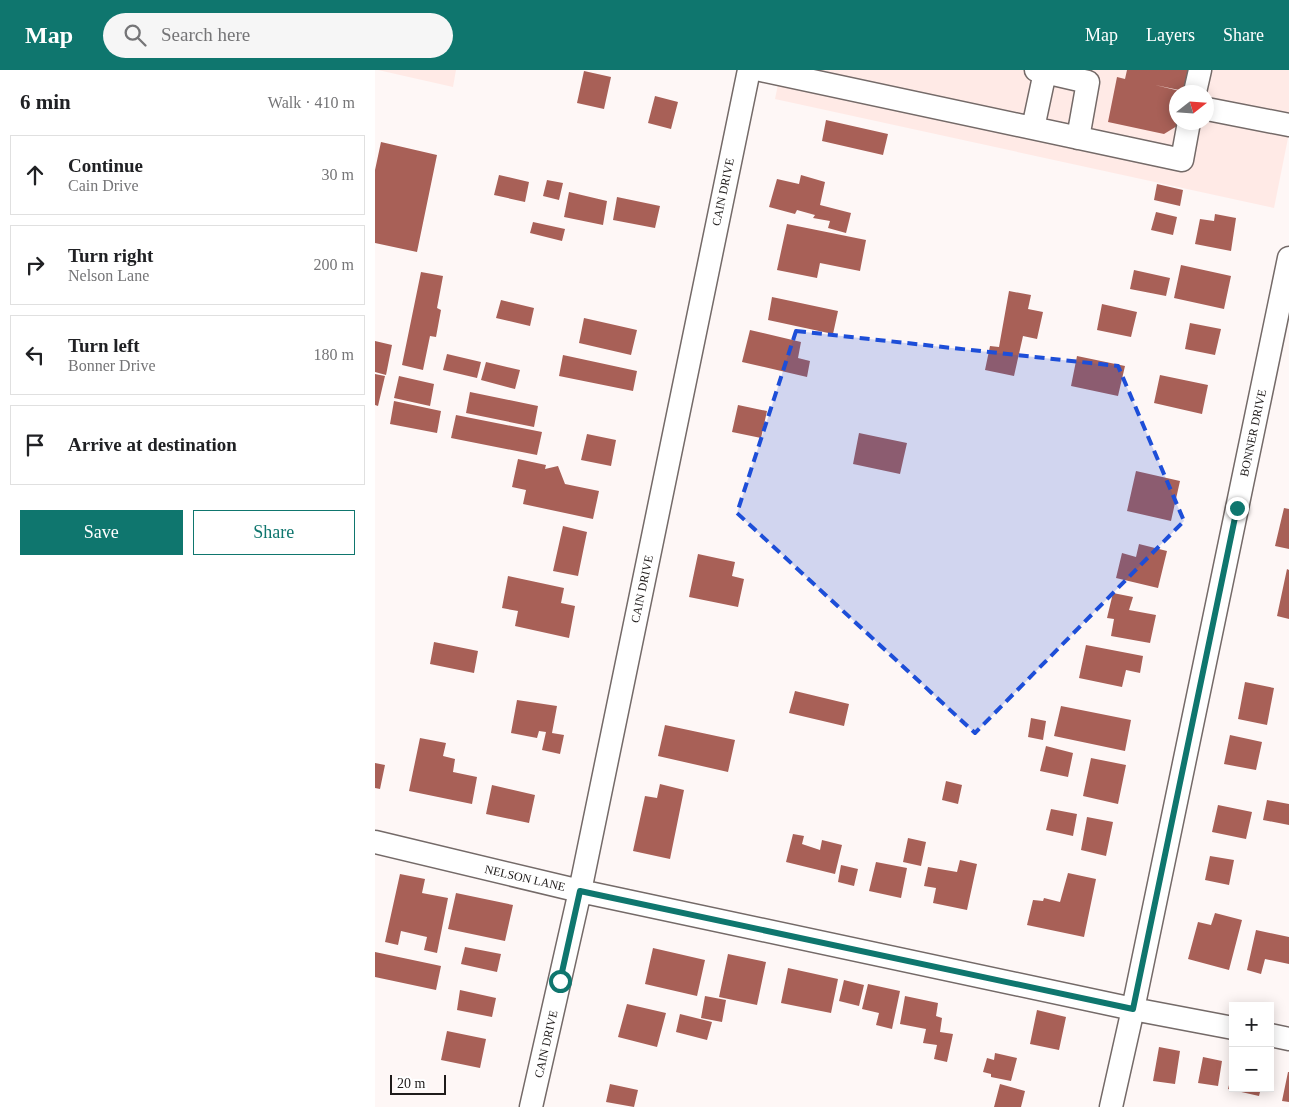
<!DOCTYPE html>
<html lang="en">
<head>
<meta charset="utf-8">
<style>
	:root { --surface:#fff; --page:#f6f6f6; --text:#202124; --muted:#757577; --line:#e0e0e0; --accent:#0f766e }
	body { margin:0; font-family:"Times New Roman",serif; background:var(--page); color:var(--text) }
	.controls { position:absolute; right:15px; bottom:15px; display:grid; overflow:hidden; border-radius:0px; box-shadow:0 2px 12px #0003 }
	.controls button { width:45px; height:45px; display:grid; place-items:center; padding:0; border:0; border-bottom:1px solid var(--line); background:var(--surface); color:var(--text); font:25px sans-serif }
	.compass { position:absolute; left:794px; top:15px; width:45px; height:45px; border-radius:50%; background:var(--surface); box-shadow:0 2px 12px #0003; rotate:73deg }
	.scale { position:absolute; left:15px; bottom:12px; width:56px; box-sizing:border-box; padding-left:5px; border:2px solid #1f1b1a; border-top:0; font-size:14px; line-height:18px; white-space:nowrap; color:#1f1b1a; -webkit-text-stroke:4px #fff; paint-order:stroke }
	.stop { position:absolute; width:15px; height:15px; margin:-11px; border:4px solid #0f766e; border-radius:50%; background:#fff }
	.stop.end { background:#0f766e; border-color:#fff; box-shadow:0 1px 5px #0008 }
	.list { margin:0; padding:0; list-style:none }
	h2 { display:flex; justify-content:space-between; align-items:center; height:65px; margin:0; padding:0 20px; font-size:21px }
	h2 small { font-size:16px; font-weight:400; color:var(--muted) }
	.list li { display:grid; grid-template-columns:32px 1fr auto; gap:15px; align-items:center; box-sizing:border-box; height:80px; margin:0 10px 10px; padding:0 10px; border:1px solid var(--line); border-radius:0px }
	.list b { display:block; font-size:19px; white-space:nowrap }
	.list p { margin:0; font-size:16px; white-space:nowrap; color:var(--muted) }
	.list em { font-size:16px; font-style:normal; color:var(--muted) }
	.actions { display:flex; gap:10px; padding:15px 20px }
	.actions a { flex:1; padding:11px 0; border:1px solid var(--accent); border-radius:0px; text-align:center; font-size:18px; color:var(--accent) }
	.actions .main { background:var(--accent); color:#fff }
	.icon { flex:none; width:28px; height:28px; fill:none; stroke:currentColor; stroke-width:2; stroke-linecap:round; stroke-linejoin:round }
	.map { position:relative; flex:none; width:914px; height:1037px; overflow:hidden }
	header { display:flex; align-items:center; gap:30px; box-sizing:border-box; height:70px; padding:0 25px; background:var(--accent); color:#fff }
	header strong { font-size:24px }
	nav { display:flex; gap:28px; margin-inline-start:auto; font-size:18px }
	.search { width:350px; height:45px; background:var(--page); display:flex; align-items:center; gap:12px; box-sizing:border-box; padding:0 18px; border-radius:28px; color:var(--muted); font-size:19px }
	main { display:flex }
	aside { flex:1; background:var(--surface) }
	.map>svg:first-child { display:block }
</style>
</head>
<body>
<header>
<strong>Map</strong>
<div class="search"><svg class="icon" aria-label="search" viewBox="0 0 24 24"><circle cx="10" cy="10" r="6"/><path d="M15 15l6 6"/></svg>Search here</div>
<nav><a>Map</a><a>Layers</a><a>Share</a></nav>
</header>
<main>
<aside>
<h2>6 min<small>Walk · 410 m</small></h2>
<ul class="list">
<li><svg class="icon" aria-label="ahead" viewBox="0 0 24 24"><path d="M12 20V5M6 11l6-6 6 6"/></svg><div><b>Continue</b><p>Cain Drive</p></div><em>30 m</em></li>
<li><svg class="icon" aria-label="right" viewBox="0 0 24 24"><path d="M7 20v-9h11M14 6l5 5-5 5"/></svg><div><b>Turn right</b><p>Nelson Lane</p></div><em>200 m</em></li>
<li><svg class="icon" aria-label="left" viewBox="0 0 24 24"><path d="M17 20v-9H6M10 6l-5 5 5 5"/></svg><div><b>Turn left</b><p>Bonner Drive</p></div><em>180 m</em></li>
<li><svg class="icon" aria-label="arrive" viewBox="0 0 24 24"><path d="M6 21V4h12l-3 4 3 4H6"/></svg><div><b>Arrive at destination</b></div></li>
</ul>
<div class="actions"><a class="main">Save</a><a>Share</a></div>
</aside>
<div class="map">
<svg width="914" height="1037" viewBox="0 0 914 1037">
	<rect width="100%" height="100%" fill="#fef7f6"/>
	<!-- built -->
	<path fill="#ffeae6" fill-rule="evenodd" d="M3 0H81L78 17Z
		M406 0H914V63L899 138 400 29ZM802 22H832V52H802Z"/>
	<!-- building -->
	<path fill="#a86057" d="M752 0H814L809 21 780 15 809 22H802V56L789 64 733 52 742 7 750 9Z
		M209 1 236 7 229 39 202 33Z
		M280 26 303 32 296 59 273 53Z
		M451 50 513 64 508 85 447 71Z
		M6 72 62 85 42 182 0 173V100Z
		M124 105 154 112 150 132 119 125Z
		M426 105 450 112 445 135 476 143 471 163 453 158 455 151 438 148 440 145 422 140 420 144 394 137 402 109 424 114Z
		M172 110 188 113 184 130 168 126Z
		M782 114 808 120 805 136 779 130Z
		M194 122 232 131 228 155 189 147Z
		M242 127 285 136 280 158 238 150Z
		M781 142 802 147 798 165 776 160Z
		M840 144 861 148 856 181 820 174 825 149 839 151Z
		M158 152 190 159 187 171 155 163Z
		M412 154 491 170 485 201 445 193 442 208 402 200Z
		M806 195 856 206 849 239 799 228Z
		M759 200 795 208 791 226 755 219Z
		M46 202 68 206 62 238 66 240 61 267 55 266 48 300 27 295Z
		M634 221 656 225 653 239 668 242 662 269 648 266 639 306 610 300 615 276 624 277Z
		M397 227 463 241 458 264 393 250Z
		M126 230 159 238 155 256 121 248Z
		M727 234 762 242 756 267 722 260Z
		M209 248 262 260 256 285 204 273Z
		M815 253 846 259 840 285 810 279Z
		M375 260 426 272 423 288 435 291 432 307 367 292Z
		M0 271 17 275 11 305 0 302Z
		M72 284 106 292 102 308 68 300Z
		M188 285 262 301 258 321 184 306Z
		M702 286 750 296 743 326 696 316Z
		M111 292 145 300 140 319 106 310Z
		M0 304 10 306 3 336 0 335Z
		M785 305 833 315 827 344 779 333Z
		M24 306 59 314 55 336 19 328Z
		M95 322 163 336 159 357 91 343Z
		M19 331 66 341 62 363 15 354Z
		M363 335 392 341 386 368 357 362Z
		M81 345 167 362 162 385 76 368Z
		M484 363 532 373 525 404 478 394Z
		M212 364 241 370 236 396 206 390Z
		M143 389 171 395 170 399 183 396 190 414 224 421 218 449 148 434 151 420 137 417Z
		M761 401 805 411 796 451 752 441Z
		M909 438 914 439V479L900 476Z
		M188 456 212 462 203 506 178 501Z
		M764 474 792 481 783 518 741 508 747 483 761 487Z
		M323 484 360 492 357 506 369 509 363 537 314 527Z
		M912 499 914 500V549L902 546Z
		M133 506 189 518 186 533 200 536 194 568 140 556 143 541 127 538Z
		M738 523 758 527 754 540 781 545 775 573 736 566 739 549 732 548Z
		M59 572 103 581 99 603 55 594Z
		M711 575 768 586 765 603 751 600 747 617 704 608Z
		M870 612 899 618 892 655 863 649Z
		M420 621 474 634 469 656 414 643Z
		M142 630 182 636 177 663 189 665 185 684 167 680 171 662 164 661 162 668 136 663Z
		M686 636 756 650 750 681 679 666Z
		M656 648 671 651 668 670 653 667Z
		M290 655 360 670 353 702 283 686Z
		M855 665 887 672 881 700 849 694Z
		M45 668 71 673 68 686 80 689 78 702 102 707 97 734 34 721Z
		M671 676 698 683 693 707 665 701Z
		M716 688 751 695 743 734 708 726Z
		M0 693 10 695 5 719 0 718Z
		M571 711 587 715 583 734 567 730Z
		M285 714 309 720 295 789 258 781 270 726 282 728Z
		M117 715 160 725 154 753 111 744Z
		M892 730 914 734V755L888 750Z
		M843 735 877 742 871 769 837 762Z
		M676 739 702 744 698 766 671 760Z
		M712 747 738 752 731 786 706 780Z
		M418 764 429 766 427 774 445 780 447 770 467 775 460 804 411 792Z
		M533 768 551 772 546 796 528 792Z
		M835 786 859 790 854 815 830 810Z
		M585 790 602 794 592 840 558 833 561 818 549 816 553 797 582 802Z
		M501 792 532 798 526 828 494 821Z
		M466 795 483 799 479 816 463 812Z
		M693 803 721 809 709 867 652 855 658 830 668 831 669 828 685 832Z
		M25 804 50 809 47 823 73 828 62 883 49 880 52 867 26 861 23 875 10 872Z
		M81 823 138 835 130 871 73 859Z
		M840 843 867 850 854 900 813 889 823 852 836 855Z
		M881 860 914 867V894L890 889 886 904 872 900Z
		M90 877 126 884 122 902 86 894Z
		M278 878 330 890 322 926 270 914Z
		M0 882 66 896 61 920 0 907Z
		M353 884 391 892 382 935 344 927Z
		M413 898 463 909 456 943 406 933Z
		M469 910 489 915 484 936 464 931Z
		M493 914 525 921 517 959 501 955 504 943 487 939Z
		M85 920 121 928 117 947 82 940Z
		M330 926 351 930 347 952 326 948Z
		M530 926 563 933 561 946 567 948 565 962 578 964 572 992 559 989 562 975 548 973 551 959 525 954Z
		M252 934 291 943 282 977 243 967Z
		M662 940 691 947 684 980 655 974Z
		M305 944 337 952 332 970 301 962Z
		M72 961 111 969 105 998 66 990Z
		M784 977 805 981 800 1014 778 1011Z
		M620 983 642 988 636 1011 616 1007V1004L608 1002 612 988 619 990Z
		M828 987 847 991 843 1016 823 1013Z
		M913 1002H914V1032L907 1031Z
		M857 1003 858 1018H886L884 1026 853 1019Z
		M235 1014 263 1020 259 1037 231 1032Z
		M625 1014 650 1021 646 1037H619Z"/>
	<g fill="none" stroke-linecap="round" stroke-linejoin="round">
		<defs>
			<path id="minor" d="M386 0 807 90 814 52
				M661 0 713 12 703 68
				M820 22 825 0
				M832 39 914 55
				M658 58 670 2
				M0 772 205 821 758 939 858 958
				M895 965 914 969
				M156 1037 205 821 374 0
				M736 1037 758 939 914 188"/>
		</defs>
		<!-- minor casing -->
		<use href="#minor" stroke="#746a68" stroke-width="25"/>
		<!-- minor -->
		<use href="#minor" stroke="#fff" stroke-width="22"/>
	</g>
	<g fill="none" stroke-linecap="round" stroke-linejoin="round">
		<!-- route -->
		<path stroke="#0f766e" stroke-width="6" d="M185 911 205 821 758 939 862 438"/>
	</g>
	<!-- marked area -->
	<path fill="#1d4ed8" fill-opacity="0.2" stroke="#1d4ed8" stroke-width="4" stroke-dasharray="10 6" stroke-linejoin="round" d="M421 261 743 296 809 451 600 663 362 443Z"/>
	<g text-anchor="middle" stroke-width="4.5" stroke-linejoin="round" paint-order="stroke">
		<!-- street labels -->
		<g font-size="12" fill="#1f1b1a" stroke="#fff">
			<text transform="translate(348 122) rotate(-78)" y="4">CAIN DRIVE</text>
			<text transform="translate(878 363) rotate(-78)" y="4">BONNER DRIVE</text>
			<text transform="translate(267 519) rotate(-78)" y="4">CAIN DRIVE</text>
			<text transform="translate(150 808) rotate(13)" y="4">NELSON LANE</text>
			<text transform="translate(171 974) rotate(-77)" y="4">CAIN DRIVE</text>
		</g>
	</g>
</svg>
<div class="controls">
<button>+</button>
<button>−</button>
</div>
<svg class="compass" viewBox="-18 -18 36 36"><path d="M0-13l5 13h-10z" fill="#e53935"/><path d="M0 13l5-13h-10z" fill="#757577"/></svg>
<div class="scale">20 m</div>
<div class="stop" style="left:185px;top:911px"></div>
<div class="stop end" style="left:862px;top:438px"></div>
</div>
</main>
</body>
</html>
